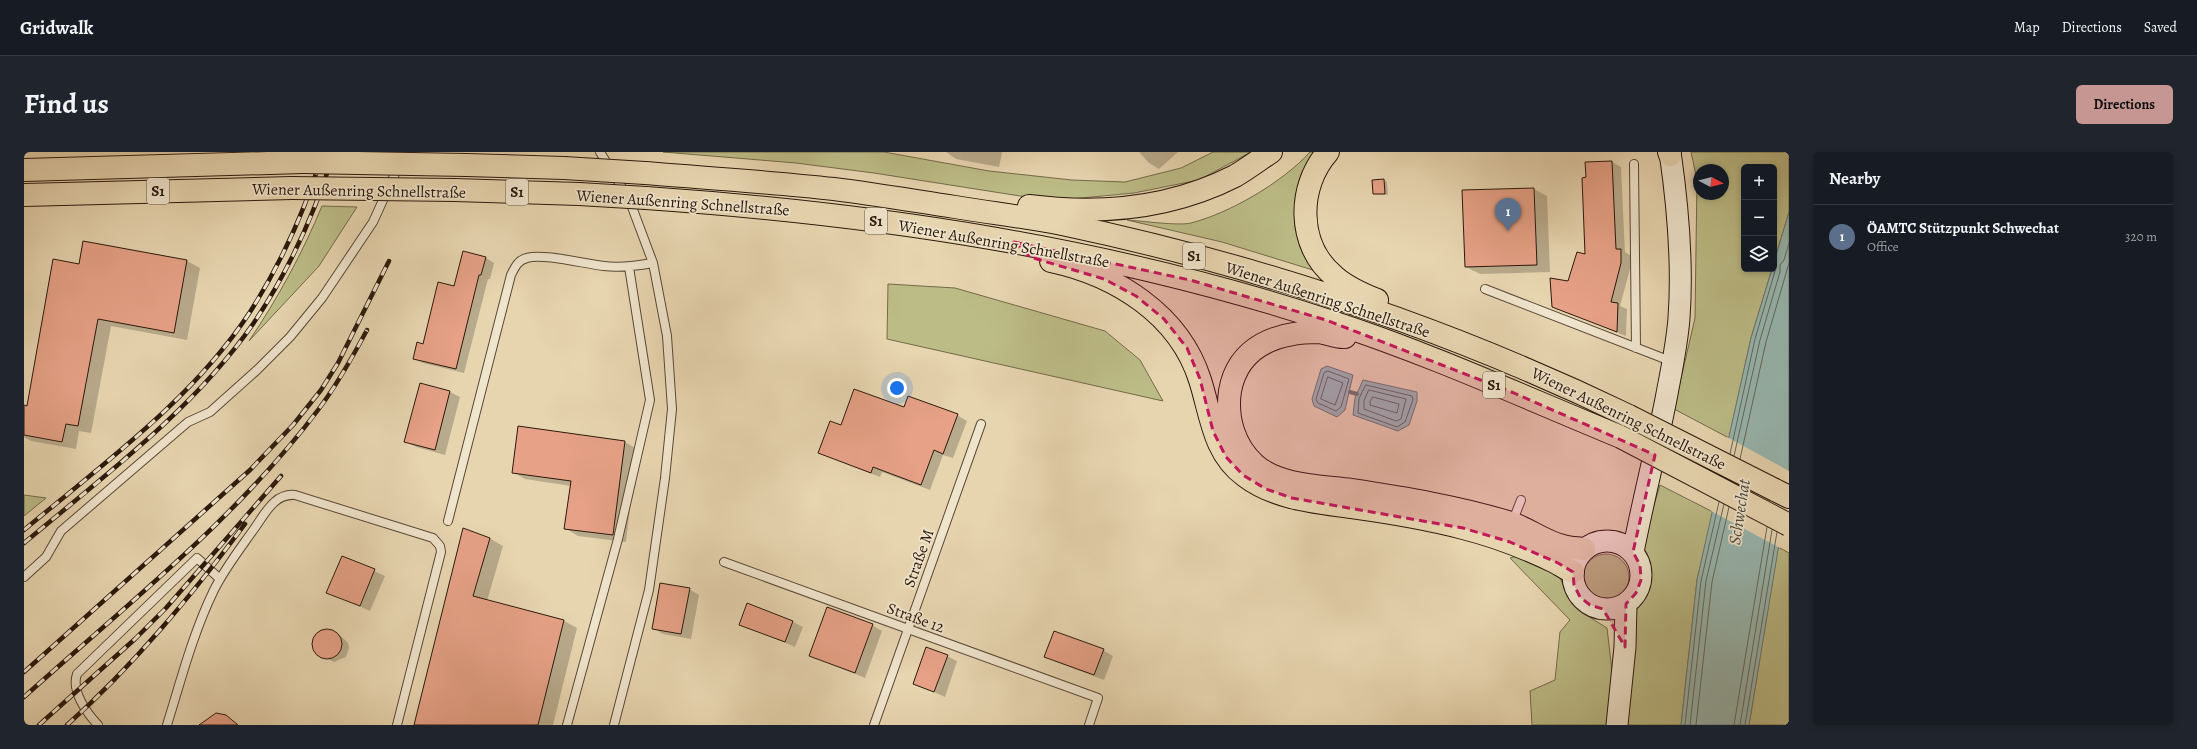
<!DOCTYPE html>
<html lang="en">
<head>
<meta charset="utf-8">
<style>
	:root { --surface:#171b24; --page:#20242c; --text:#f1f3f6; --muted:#9ea1a6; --line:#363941; --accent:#c59692 }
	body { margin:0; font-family:Alegreya,serif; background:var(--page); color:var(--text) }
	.controls { position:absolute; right:12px; top:12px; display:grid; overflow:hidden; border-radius:6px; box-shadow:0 2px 6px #0003 }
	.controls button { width:36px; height:36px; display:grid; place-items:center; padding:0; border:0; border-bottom:1px solid var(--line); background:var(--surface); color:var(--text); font:20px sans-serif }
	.compass { position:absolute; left:1669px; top:12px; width:36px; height:36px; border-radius:50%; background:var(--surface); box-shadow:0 2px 6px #0003; rotate:97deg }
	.you { position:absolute; left:873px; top:236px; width:14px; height:14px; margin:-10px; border:3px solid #fff; border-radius:50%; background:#1a73e8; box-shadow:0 0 0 6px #1a73e833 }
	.badge { display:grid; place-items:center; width:26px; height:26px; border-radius:50%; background:var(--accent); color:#fff; font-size:13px; font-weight:700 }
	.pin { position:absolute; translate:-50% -33px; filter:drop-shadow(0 1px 2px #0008) }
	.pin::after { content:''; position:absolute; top:21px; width:14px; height:12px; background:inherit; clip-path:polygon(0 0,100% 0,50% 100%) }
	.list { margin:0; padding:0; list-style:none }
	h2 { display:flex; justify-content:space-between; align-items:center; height:52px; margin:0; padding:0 16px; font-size:17px }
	h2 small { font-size:13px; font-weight:400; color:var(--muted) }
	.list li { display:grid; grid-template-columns:26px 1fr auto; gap:12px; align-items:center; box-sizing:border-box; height:64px; padding:0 16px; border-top:1px solid var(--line) }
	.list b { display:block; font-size:15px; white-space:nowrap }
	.list p { margin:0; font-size:13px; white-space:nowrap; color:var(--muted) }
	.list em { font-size:13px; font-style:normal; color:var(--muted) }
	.icon { flex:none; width:22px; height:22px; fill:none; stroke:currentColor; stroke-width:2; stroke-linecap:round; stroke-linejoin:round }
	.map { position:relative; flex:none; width:1765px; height:573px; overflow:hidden; border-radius:6px }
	header { display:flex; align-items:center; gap:24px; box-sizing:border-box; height:56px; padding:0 20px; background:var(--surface); border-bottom:1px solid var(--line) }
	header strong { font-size:19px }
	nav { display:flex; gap:22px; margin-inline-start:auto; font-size:14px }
	.intro { display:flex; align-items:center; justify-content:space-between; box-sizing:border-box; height:96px; padding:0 24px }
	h1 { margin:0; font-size:28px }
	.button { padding:10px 18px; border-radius:6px; background:var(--accent); color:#111; font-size:14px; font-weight:700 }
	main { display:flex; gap:24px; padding:0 24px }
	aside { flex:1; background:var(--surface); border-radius:6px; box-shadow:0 2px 6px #0003 }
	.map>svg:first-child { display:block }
</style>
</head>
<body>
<header>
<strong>Gridwalk</strong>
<nav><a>Map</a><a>Directions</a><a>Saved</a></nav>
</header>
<div class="intro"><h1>Find us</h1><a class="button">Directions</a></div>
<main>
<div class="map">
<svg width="1765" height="573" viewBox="0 0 1765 573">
	<rect width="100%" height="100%" fill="#e7d5b0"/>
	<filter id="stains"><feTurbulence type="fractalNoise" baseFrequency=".005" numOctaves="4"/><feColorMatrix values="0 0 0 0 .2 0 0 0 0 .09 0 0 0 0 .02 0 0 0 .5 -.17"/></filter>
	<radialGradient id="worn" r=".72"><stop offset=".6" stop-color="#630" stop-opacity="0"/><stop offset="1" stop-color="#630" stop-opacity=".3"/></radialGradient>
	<!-- green -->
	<path fill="#bcbc87" stroke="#746a4a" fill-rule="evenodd" d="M639 0H860L965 19 1048 28 1101 30 1157 16 1189 0H1227L1175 28 1110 41 1047 47 996 44 850 21 772 11Z
		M1286 0H1294L1284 14 1292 119 1198 90 1103 68C1118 69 1155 74 1167 71 1206 61 1259 30 1286 0Z
		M1667 0H1765V60L1750 110V15H1720V117H1748L1727 186 1705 286 1650 257 1671 166 1673 28ZM1675 18H1699V42H1675Z
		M298 54 333 55 295 114 225 189C254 146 278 102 298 54Z
		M864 132 931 136 1081 179 1116 208 1139 249 863 187Z
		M1636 333 1689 360 1673 428 1657 573H1601L1607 458 1623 438 1625 420 1619 391Z
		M0 343 22 346 0 364Z
		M1754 395 1765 401V573H1725Z
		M1501 402 1534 421 1544 445 1559 461 1583 476 1588 519 1583 573H1508L1506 539 1531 528 1536 480 1546 468 1486 406Z
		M1559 425a23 23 0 1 1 46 0a23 23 0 1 1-46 0Z"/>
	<!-- water -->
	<path fill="#98b8b2" stroke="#6c7870" d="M1765 60V332L1725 573H1657L1673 428 1727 186 1748 117H1750V110Z
		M1303 214 1329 223 1321 258 1313 265 1290 254 1288 247 1297 217Z
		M1339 228 1393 240V249L1385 273 1374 279 1329 263 1331 246Z"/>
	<!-- pier -->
	<path fill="#e7d5b0" d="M1703 285 1765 319V344L1756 396 1687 359Z"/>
	<!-- shadow -->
	<path fill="#0003" d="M922 0H978L975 15 932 7Z
		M1115 0H1154L1135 17 1125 11Z
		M1588 10 1597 15 1601 100 1606 103V117L1596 154 1603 157 1602 184 1529 154 1562 103V11Z
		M1360 28 1363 30 1364 43 1350 41 1349 29Z
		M1510 37 1523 44 1526 120 1456 122 1442 115Z
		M462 106 470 111 466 127H464L440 221 399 211 390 206 400 193 431 135Z
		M163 109 176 116 163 188 87 174 67 281 55 279 52 297 7 289 0 285V254L3 255 55 113Z
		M426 240 436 245 421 303 392 295 381 289Z
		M880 257 933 263 943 269 929 306 919 303 906 338 858 320 856 325 795 301 817 274Z
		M601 290 613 297 602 390 554 384 541 376 547 334 501 327 489 320Z
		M465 386 479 394 463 449 540 469 553 476 529 573H391Z
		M318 405 361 424 346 459 304 440Z
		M665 437 675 443 667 487 639 482 629 476Z
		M769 470 779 475 771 495 716 472Z
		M848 473 858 479 841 526 786 503Z
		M300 478 317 484 324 491 325 496 322 505 310 510 295 503 289 492 292 483Z
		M1079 498 1089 504 1080 528 1032 510 1022 504Z
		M923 504 933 509 921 545 890 531Z"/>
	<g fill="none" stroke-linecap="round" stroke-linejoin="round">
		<!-- shore -->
		<path stroke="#62685f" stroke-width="1" d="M1304 219 1325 227 1317 255 1312 259 1294 251 1292 247 1300 221Z
			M1304 225 1319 231 1311 253 1297 247Z
			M1342 233 1388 244 1389 248 1381 270 1373 275 1334 261 1335 247Z
			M1345 238 1382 247 1377 267 1372 269 1340 257V249Z
			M1349 245 1375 252 1373 261 1346 253V250Z
			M1706 302 1731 187 1751 119 1750 114
			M1710 304 1736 188 1756 120V113L1760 108 1765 91
			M1716 307 1742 190 1765 111
			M1661 573 1677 429 1695 350
			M1666 573 1682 429 1700 352
			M1672 573 1688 430 1705 355
			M1710 573 1743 375
			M1716 573 1748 378
			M1721 573 1753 380"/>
		<!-- stream -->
		<path stroke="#6c7870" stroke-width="4" d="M1326 240 1333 242"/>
	</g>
	<!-- building -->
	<path fill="#e6a186" stroke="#2b190c" d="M1588 9 1592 97H1597V111L1587 150 1594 151 1593 180 1528 155 1526 126 1544 129 1553 100 1561 102 1558 26 1562 25 1561 10Z
		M1360 27 1361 42H1349L1348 28Z
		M1510 36 1513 113 1441 115 1438 38Z
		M59 89 163 108 150 181 74 167 54 274 42 272 38 290 0 283V253L3 254 29 107 55 112Z
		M439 99 462 105 457 123H455L432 217 389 207 393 190 399 192 414 130 430 134Z
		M396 231 426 239 411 298 380 290Z
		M830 237 880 255 884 244 934 262 919 302 910 298 897 333 849 315 847 321 794 301 806 269 817 273Z
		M494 274 601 289 589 383 540 377 547 329 488 321Z
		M439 376 466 386 449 444 540 468 514 573H390Z
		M318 404 351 417 336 454 302 441Z
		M636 431 666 436 657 482 628 477Z
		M723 451 769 469 761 490 715 473Z
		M803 455 849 472 831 521 785 504Z
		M288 492a15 15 0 1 1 30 0a15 15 0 1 1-30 0Z
		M1030 479 1080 497 1070 523 1020 505Z
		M902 495 924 503 910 540 889 532Z
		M192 561 202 563 214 573H175Z"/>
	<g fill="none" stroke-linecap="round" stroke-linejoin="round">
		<defs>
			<path id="lane" d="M576 0 605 47 629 111 643 184 648 257 641 326 625 438 590 573
				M1610 12 1612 196
				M1461 137 1649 210
				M424 369 487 123C491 115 494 108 503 106 519 101 561 112 580 114 596 116 612 114 629 111
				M1488 371 1497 348
				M700 410 1074 546 1065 573
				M0 425 22 405 37 379 164 270 186 260 233 218 266 185 298 146 349 70 381 0
				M74 573C62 560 47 539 53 522L173 406 196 427
				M143 573C157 528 169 481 190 438 201 416 216 397 230 377 241 362 250 341 271 343L409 386 416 394 417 400 373 573
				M543 573 594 387 626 248 605 115
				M850 573 957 272"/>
			<path id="secondary" d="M1549 423a34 34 0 1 1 68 0a34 34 0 1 1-68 0Z
				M1609 400C1619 349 1632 298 1642 247 1647 220 1653 193 1655 166 1659 110 1654 55 1646 0
				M1593 573 1601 495 1602 452"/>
			<path id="highway" d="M1304 0C1273 35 1273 93 1310 124 1322 135 1338 142 1353 148
				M1645 0 1646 3
				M442 13 540 16
				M0 18 279 10
				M621 21C683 26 747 30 810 37 850 42 891 49 931 55 967 61 1003 65 1038 72 1233 113 1425 177 1605 264
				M431 38 555 42
				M0 43 268 36
				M622 46C853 62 1084 96 1305 169 1404 201 1500 245 1597 285
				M1005 54C1076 63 1146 57 1211 24 1223 17 1235 8 1247 0
				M1027 109C1092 123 1155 162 1176 228 1187 262 1189 301 1221 324 1253 348 1294 350 1333 356 1369 361 1404 367 1439 376 1471 384 1502 396 1531 410 1537 413 1542 417 1549 420
				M1321 185C1312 186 1304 181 1295 180 1253 180 1214 194 1206 239 1202 266 1210 294 1231 313 1255 334 1297 334 1327 338 1380 346 1435 355 1487 371 1505 377 1521 390 1539 394 1546 396 1553 396 1560 397
				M1751 338 1765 345"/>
		</defs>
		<!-- lane casing -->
		<use href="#lane" stroke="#5a4835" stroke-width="10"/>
		<!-- secondary casing -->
		<use href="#secondary" stroke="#2b190c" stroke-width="23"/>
		<!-- highway casing -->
		<use href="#highway" stroke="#2b190c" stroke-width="24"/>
		<!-- lane -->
		<use href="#lane" stroke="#efe4cc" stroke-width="8"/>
		<!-- secondary -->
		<use href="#secondary" stroke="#efe4cc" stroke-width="21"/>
		<!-- highway -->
		<use href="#highway" stroke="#e7d5b0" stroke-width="22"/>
		<defs>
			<path id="rail" d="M0 378C79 312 169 247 226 160 258 110 282 56 299 0
				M0 391C79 325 170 257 229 172 265 119 291 61 310 0
				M0 520 226 318 269 273 297 238 314 211 365 109
				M0 545C100 455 213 366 294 258 313 233 328 206 343 178
				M15 573 111 487 142 456 257 324
				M43 573C110 513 167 444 221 372"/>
		</defs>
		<!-- rail casing -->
		<use href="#rail" stroke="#2b190c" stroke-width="4.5"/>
		<!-- rail -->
		<use href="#rail" stroke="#efe4cc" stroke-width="3" stroke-dasharray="9" stroke-linecap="butt"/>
		<defs>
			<path id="highway-bridge" d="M279 10 442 13
				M540 16 621 21
				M268 36 431 38
				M555 42 622 46
				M1605 264 1751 338
				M1597 285 1765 373"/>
		</defs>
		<!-- highway-bridge casing -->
		<use href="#highway-bridge" stroke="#2b190c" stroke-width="24" stroke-linecap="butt"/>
		<!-- highway-bridge -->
		<use href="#highway-bridge" stroke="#e7d5b0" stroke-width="22"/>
	</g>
	<!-- marked area -->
	<path fill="#c2185b" fill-opacity="0.2" stroke="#c2185b" stroke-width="3" stroke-dasharray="8 5" stroke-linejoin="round" d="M990 90 1166 128 1302 168 1490 241 1631 303 1609 400 1616 413 1617 428 1612 441 1602 452 1601 495 1579 457 1566 453 1556 445 1550 433 1549 420 1534 411 1486 390 1439 376 1268 346 1242 337 1219 323 1202 305 1189 279 1176 227 1163 196 1140 167 1112 144 1080 127 1006 105Z"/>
	<g text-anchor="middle" stroke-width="3.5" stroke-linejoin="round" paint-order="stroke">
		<!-- shield labels -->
		<g fill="#efe4cc" stroke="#665646" stroke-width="1">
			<rect x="123" y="26" width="22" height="26" rx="3"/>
			<rect x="482" y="27" width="22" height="26" rx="3"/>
			<rect x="841" y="56" width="22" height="26" rx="3"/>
			<rect x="1159" y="91" width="22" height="26" rx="3"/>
			<rect x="1459" y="220" width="22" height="26" rx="3"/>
		</g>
		<g font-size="15" font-weight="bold" fill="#2b190c">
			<text x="134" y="44">S1</text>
			<text x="493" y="45">S1</text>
			<text x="852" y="74">S1</text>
			<text x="1170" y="109">S1</text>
			<text x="1470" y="238">S1</text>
		</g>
		<!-- street labels -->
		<g font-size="16" fill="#2b190c" stroke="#efe4cc">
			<text transform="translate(335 38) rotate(1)" y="6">Wiener Außenring Schnellstraße</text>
			<text transform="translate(659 50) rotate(4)" y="6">Wiener Außenring Schnellstraße</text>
			<text transform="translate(980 91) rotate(10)" y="6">Wiener Außenring Schnellstraße</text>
			<text transform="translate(1304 147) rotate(18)" y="6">Wiener Außenring Schnellstraße</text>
			<text transform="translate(1605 266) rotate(26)" y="6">Wiener Außenring Schnellstraße</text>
			<text transform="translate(894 406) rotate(-70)" y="6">Straße M</text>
			<text transform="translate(892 465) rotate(20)" y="6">Straße 12</text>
		</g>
		<!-- water labels -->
		<g font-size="17" font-style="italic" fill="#4c493e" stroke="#efe4cc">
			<text transform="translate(1715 360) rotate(-81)" y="6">Schwechat</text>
		</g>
	</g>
	<rect width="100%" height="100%" filter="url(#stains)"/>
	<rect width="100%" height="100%" fill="url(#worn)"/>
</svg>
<div class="controls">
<button>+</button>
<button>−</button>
<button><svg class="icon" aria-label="layers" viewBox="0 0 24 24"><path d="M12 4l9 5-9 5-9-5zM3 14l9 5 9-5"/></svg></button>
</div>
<svg class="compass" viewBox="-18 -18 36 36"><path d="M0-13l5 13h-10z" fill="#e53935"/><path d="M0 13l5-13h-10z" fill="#9ea1a6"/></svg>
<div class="you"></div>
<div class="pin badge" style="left:1484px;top:79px;background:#5c6f8a">1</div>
</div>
<aside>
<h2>Nearby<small></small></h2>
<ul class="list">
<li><span class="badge" style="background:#5c6f8a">1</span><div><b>ÖAMTC Stützpunkt Schwechat</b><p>Office</p></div><em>320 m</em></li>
</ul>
</aside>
</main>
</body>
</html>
